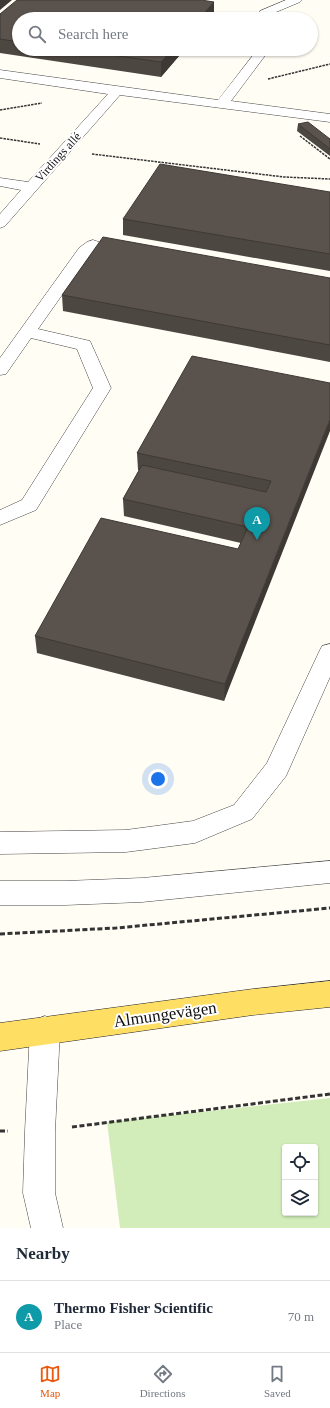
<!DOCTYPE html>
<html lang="en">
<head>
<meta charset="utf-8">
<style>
	:root { --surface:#fff; --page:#f6f6f7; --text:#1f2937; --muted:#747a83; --line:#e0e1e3; --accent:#ea580c }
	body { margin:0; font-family:Georgia,serif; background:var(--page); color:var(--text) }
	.controls { position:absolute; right:12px; bottom:12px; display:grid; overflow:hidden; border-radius:4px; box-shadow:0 1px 3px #0004 }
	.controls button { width:36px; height:36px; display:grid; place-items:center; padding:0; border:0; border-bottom:1px solid var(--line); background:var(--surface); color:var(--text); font:20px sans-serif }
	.you { position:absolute; left:158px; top:779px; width:14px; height:14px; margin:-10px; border:3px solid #fff; border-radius:50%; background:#1a73e8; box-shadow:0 0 0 6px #1a73e833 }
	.badge { display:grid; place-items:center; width:26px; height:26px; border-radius:50%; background:var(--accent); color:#fff; font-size:13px; font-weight:700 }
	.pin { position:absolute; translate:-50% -33px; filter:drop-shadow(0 1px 2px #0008) }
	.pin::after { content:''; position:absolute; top:21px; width:14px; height:12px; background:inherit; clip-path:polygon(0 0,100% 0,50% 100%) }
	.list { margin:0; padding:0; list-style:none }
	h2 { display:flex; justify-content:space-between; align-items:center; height:52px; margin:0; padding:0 16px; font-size:17px }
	h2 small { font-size:13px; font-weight:400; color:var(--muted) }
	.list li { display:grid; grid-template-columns:26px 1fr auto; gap:12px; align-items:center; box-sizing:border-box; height:72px; padding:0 16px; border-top:1px solid var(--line) }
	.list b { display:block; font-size:15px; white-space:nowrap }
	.list p { margin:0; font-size:13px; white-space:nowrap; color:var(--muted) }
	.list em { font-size:13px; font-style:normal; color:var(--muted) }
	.icon { flex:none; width:22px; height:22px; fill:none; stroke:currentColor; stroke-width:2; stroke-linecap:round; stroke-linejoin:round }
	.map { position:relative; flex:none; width:330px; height:1228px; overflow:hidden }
	.search { position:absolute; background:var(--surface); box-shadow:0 1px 3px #0004; left:12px; right:12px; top:12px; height:44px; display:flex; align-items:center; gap:10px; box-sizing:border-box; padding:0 14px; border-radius:22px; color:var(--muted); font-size:15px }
	.sheet { height:124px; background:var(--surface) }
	nav { display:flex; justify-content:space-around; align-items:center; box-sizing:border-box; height:56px; border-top:1px solid var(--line); background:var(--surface); font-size:11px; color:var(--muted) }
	nav a { display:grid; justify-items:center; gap:2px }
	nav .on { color:var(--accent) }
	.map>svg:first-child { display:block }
</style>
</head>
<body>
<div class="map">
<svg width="330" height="1228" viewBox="0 0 330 1228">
	<rect width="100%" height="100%" fill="#fffdf4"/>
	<!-- green -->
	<path fill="#d3edba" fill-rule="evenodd" d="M330 1098V1228H120L107 1122ZM285 1147H315V1213H285Z"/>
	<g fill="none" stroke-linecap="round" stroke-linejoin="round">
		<defs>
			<path id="minor" d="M286 0H302L300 2 269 15 267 19H255L260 11Z
				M258 49H270L231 101 330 114V122L120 95 5 226 0 228V214L21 190 0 186V178L28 182 108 94 0 78V70L218 100Z
				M93 240 99 242 101 245 91 254 38 329 90 341 111 388 36 510 0 525V510L22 500 93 388 77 349 31 338 6 374 0 375V358L79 248 87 242Z
				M330 644V677L286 776 252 819 195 843 126 852 0 854V832L126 830 193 821 234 805 267 763 319 652 322 646Z
				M330 861V883L142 902 65 905H0V881H65L142 878Z
				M45 1016 55 1020 60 1030 55 1131V1193L63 1228H31L23 1193 25 1131 30 1030 35 1020Z"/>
			<path id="major" d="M330 981V1007L253 1015 0 1051V1023L253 989Z"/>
		</defs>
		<!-- minor casing -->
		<use href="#minor" stroke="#444" stroke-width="1"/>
		<!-- major casing -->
		<use href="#major" stroke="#222" stroke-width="1"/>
		<!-- path-far1 -->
		<path stroke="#333" stroke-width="1.5" stroke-dasharray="2.5 1" stroke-linecap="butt" d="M268 79 330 64
			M0 110 42 103
			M300 136 330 159
			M0 138 40 144
			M92 154 284 177 330 179"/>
		<!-- path -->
		<path stroke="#333" stroke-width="3" stroke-dasharray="5 2.5" stroke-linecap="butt" d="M0 934 116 928 330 908
			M72 1127 330 1094
			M0 1131H8"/>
		<!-- minor -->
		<use href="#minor" fill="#fff" fill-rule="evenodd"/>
		<!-- major -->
		<use href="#major" fill="#ffde64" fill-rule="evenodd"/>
	</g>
	<!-- wall -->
	<path fill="#4d4741" d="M214 2V15L19 19V49H185L161 77 0 53V14Z
		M298 124 330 139V156L297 131Z
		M330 192V271L123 235V219Z
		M330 278V362L63 311 62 295Z
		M330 383 224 701 37 653 35 636 238 549 241 543 124 516 123 499 139 470H138L137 453Z"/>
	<!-- shaded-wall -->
	<path fill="#3f3935" d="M0 0H12L0 10Z
		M214 2V15L211 19H199Z
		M173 49H185L161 77V62Z
		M330 419V431L224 701 225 684Z"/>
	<!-- building -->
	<path fill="#5a524c" stroke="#3f3935" d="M17 0H201L214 2 199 19H19V42L0 39V14Z
		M69 49H173L161 62Z
		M308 122 330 139V149L298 124Z
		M160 164 330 192V254L123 219Z
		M103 237 330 278V345L62 295Z
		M192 356 330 383V419L225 684 35 636 101 518 238 549 248 527 123 499 142 465 266 492 271 481 137 453Z"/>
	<g text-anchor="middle" stroke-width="4" stroke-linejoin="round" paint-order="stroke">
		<!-- far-street labels -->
		<g font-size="12" fill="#111" stroke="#fff">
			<text transform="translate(58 157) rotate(-48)" y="4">Virdings allé</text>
		</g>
		<!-- near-street labels -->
		<g font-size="17" fill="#111" stroke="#fff">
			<text transform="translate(165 1014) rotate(-8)" y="6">Almungevägen</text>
		</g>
	</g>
</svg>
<div class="controls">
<button><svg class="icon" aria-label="locate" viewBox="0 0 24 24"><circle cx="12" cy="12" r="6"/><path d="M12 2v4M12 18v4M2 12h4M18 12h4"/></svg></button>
<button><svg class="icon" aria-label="layers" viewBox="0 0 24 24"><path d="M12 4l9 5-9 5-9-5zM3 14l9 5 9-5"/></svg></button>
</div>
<div class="you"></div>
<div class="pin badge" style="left:257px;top:540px;background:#0f9aa8">A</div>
<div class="search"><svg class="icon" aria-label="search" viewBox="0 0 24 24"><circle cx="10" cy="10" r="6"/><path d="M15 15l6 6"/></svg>Search here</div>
</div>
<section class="sheet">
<h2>Nearby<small></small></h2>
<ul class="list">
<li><span class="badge" style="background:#0f9aa8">A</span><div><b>Thermo Fisher Scientific</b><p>Place</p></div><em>70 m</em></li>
</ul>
</section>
<nav>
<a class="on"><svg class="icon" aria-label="map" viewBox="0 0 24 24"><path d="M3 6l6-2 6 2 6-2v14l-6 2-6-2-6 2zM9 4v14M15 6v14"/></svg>Map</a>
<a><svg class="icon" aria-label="directions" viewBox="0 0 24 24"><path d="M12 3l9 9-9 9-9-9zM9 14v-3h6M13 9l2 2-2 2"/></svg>Directions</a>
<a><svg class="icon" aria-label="saved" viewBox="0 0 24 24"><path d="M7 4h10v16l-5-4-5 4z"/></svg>Saved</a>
</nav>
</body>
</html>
